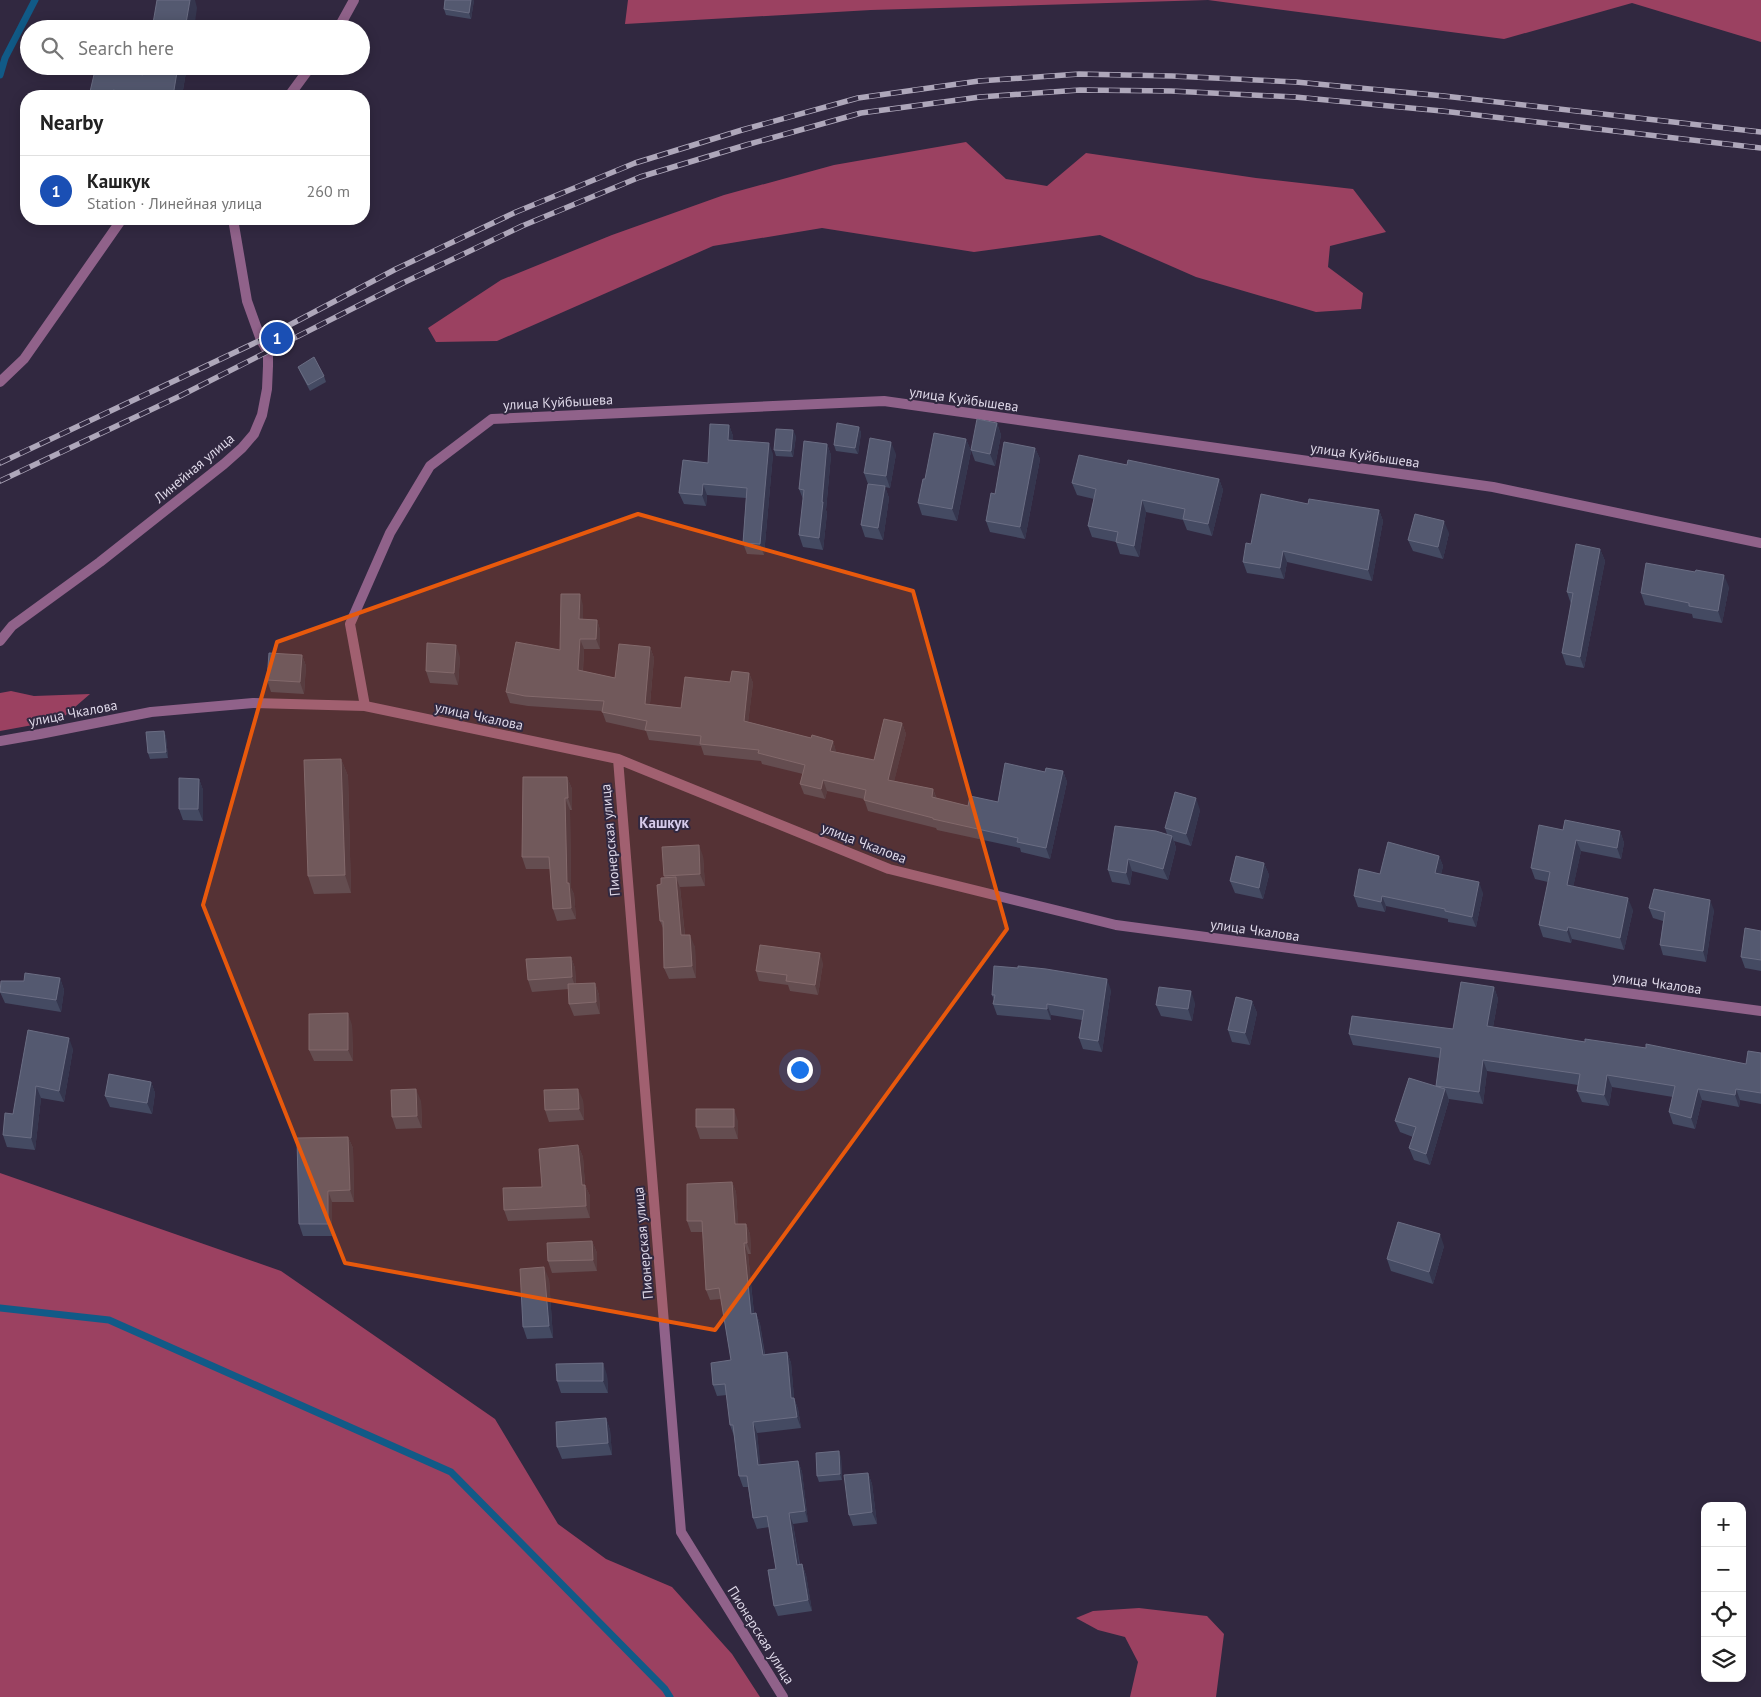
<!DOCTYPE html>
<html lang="en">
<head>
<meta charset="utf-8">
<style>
	:root { --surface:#fff; --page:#f2f2f2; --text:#222; --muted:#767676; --line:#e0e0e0; --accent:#ea580c }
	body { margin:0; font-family:"PT Sans",sans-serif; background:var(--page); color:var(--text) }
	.controls { position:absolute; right:15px; bottom:15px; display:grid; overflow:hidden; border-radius:10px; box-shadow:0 2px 12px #0003 }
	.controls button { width:45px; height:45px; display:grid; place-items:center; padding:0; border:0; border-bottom:1px solid var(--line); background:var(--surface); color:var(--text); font:25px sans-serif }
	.you { position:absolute; left:799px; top:1069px; width:18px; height:18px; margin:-12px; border:4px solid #fff; border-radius:50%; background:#1a73e8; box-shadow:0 0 0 8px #1a73e833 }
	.badge { display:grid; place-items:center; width:32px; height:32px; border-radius:50%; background:var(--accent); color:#fff; font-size:16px; font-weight:700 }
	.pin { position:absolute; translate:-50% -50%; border:2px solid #fff; box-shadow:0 1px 5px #0006 }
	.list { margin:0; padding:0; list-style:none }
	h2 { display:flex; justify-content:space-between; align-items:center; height:65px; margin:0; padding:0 20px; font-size:21px }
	h2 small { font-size:16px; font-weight:400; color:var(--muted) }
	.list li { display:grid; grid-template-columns:32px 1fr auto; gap:15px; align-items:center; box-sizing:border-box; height:70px; padding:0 20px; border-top:1px solid var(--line) }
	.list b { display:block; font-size:19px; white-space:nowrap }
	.list p { margin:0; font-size:16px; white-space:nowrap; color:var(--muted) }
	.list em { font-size:16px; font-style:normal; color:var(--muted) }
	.icon { flex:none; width:28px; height:28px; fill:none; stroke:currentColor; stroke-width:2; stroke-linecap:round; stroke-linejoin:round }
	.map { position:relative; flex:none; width:1761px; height:1697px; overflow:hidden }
	.search { position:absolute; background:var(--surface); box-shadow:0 2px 12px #0003; left:20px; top:20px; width:350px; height:55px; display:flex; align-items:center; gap:12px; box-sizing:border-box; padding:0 18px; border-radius:28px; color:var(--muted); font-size:19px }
	.panel { position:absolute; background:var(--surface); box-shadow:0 2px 12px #0003; left:20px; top:90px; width:350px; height:135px; border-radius:20px }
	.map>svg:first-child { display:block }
</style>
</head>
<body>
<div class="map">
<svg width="1761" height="1697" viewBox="0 0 1761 1697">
	<rect width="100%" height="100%" fill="#312840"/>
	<!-- forest -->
	<path fill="#9b4161" d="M628 0H1761V42L1632 3 1504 39 1208 0 871 10 625 24Z
		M966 142 1006 179 1047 186 1086 153 1256 178 1353 189 1386 232 1330 246 1328 267 1363 293 1361 309 1316 312 1196 277 1100 235 974 252 822 228 713 246 497 341 436 342 428 328 501 280 612 235 724 195 834 165Z
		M11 691 34 696 90 694 60 720 0 731V693Z
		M0 1173 281 1271 495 1419 558 1524 606 1559 672 1587 732 1654 760 1697H0Z
		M1139 1608 1207 1616 1224 1634 1216 1697H1130L1138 1662 1125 1637 1098 1630 1076 1618 1093 1611Z"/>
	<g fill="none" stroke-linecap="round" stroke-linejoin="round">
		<!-- stream -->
		<path stroke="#115a87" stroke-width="7" d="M0 75 5 58 35 0
			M0 1308 109 1320 451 1472 665 1689 670 1697"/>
		<!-- street -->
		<path stroke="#90628a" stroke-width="10" d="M338 29 354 0
			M289 96 311 66
			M0 382 24 359 122 219
			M0 641 12 626 100 562 224 464 242 448 254 434 262 415 267 389 268 366V352L261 340 247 301 233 219
			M365 706 350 624 390 533 430 466 492 419 884 401 1493 487 1761 543
			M0 741 40 734 151 712 253 703 365 706 618 759 889 869 1116 925 1761 1011
			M618 759 681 1532 783 1697"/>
		<defs>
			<path id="rail" d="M0 463 261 340 396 269 516 212 635 163 742 130 858 98 979 81 1079 74 1172 76 1296 82 1444 96 1761 132
				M0 481 180 396 403 283 522 226 640 177 746 145 861 113 980 97 1080 90 1171 91 1295 97 1442 111 1761 148"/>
		</defs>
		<!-- rail casing -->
		<use href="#rail" stroke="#aea7ba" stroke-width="5.5"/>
		<!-- rail -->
		<use href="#rail" stroke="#312840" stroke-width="4" stroke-dasharray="11" stroke-linecap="butt"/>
	</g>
	<!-- wall -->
	<path fill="#444a62" d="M445 0H474L471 19 446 15 444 9Z
		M187 66 182 96H89L143 75Z
		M298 367 324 376 326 382 310 391 300 372Z
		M997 423 1001 435 995 466 975 461 971 450Z
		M729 425 733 436 732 440 773 454 764 555 747 554 743 543 746 498 707 495 706 506 684 504 679 493 708 463Z
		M859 427 861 433 858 454 836 451 834 445Z
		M796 436 793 457 776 456 774 450Z
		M966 439 971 451 957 521 922 515 918 503Z
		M827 444 831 455 826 510 827 513 823 550 803 547 799 535 803 499 799 489Z
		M1035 448 1040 459 1025 539 990 532 986 521 995 494Z
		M896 454 890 488 885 487 889 498 883 540 865 537 861 525 868 484 864 473Z
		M1127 465 1219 479 1223 490 1212 536 1187 530 1183 520 1146 512 1139 557 1120 554 1116 542 1092 537 1088 526 1094 499 1077 495 1072 483Z
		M1308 504 1379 510 1383 521 1372 581 1287 562 1284 579 1247 573 1243 562 1251 544Z
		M1449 533 1443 559 1413 551 1408 540Z
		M1600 549 1605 561 1584 668 1566 665 1562 653 1571 604 1567 592Z
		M1729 587 1722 623 1693 618 1692 614 1645 605 1641 593Z
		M583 605V620H597L600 630V649H584L583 671 615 678 650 647 654 658 650 704 681 708 749 673 753 683 748 722 811 738 833 741 836 752 874 760 902 723 906 734 894 781 933 789 937 799 968 806 998 802 1045 772 1063 771 1067 782 1050 859 1021 852 1020 848 937 830 936 828 868 811 864 799 827 791 825 799 804 794 800 784 803 774 762 764 761 761 704 755 701 746 649 740 646 731 606 722 602 711 528 706 510 703 506 692 560 650Z
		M302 655 306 666 304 694 271 692 267 680Z
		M460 657 458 685 430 683 426 671Z
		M164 731 166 737 168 758 150 759 148 753Z
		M341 759 348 776 351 893 314 894 308 876Z
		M567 777 572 789V810H570L571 888 574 894 576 919 557 921 553 909 550 869H526L522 857Z
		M199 779 203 790V821L183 820 179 809Z
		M1200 810 1191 846 1174 841 1176 848 1168 880 1132 871 1130 885 1112 882 1108 870 1167 834 1165 828Z
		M1563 830 1620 831 1624 843 1621 859 1581 851 1573 887 1633 910 1624 950 1572 939 1571 943 1543 937 1539 925 1548 882 1535 879 1531 868Z
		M703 856 705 886 680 887 685 935 695 947 696 978 669 979 664 968 663 928 660 921 661 884 665 877 664 876Z
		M1439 856 1443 866 1441 874 1483 893 1476 927 1448 922V919L1386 906 1385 912 1358 907 1354 896 1380 874Z
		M1264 863 1269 875 1263 899 1235 893 1230 881Z
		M1649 908 1714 910 1706 962 1663 955 1660 945 1663 921 1653 918Z
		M1761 931V971L1745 968 1741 957Z
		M571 957 575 968 576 984 595 983 599 995 600 1014 574 1016 569 1004V989L532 992 528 980Z
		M823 963 818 995 790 991 788 985 759 981 756 971Z
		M60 978 64 990 61 1012 5 1003 0 992 24 981Z
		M1494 987 1498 999 1493 1027 1585 1042 1746 1064 1761 1053V1104L1740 1100 1739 1107 1702 1100 1695 1129 1673 1124 1669 1112 1673 1097 1612 1087 1609 1106 1582 1102 1577 1091 1578 1085 1487 1071 1483 1104 1449 1099V1100L1430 1165 1414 1160 1409 1148 1413 1137 1400 1132 1395 1121 1436 1086 1440 1058 1353 1045 1349 1034 1453 1029Z
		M1111 990 1102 1052 1083 1049 1079 1038 1082 1020 1051 1015V1020L997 1015 993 1004 994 1000 992 995Z
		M1252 1001 1257 1013 1250 1045 1232 1042 1228 1030Z
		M1195 1003 1192 1021 1161 1016 1156 1005Z
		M352 1025 353 1061H314L309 1050Z
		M28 1030 73 1049 64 1102 41 1098 35 1150 7 1147 3 1135 13 1114Z
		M151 1082 155 1093 152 1114 110 1107 105 1096Z
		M583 1100 584 1120 549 1122 545 1110Z
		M421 1101 422 1128 396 1129 392 1117Z
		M738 1121V1139H700L696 1127Z
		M348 1137 353 1148 354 1202H332V1236H303L299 1224Z
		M578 1145 583 1157 585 1185 590 1196V1218L508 1221 504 1210 542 1187Z
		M732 1182 736 1192 738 1224H746L750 1234 751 1254H748L754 1313H756L760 1324 765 1354 787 1352 791 1363 794 1398 798 1409 801 1428 757 1433 760 1465 798 1461 802 1472 808 1522 793 1524 800 1564H802L806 1575 812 1611 778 1616 774 1606 776 1569 769 1527 757 1529 753 1518 748 1487H743L739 1476 734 1436 730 1425 727 1395 717 1396 713 1385 731 1360 721 1299 710 1300 706 1290 703 1232H691L687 1221Z
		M592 1241 597 1253V1271L552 1273 548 1261Z
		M1444 1246 1433 1284 1391 1271 1387 1259Z
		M549 1279 553 1338 527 1339 523 1327Z
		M607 1375 608 1393H561L557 1381Z
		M606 1418 610 1430 612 1455 562 1459 557 1447Z
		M841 1457 842 1480 819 1482 817 1476Z
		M868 1473 872 1484 877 1524 853 1526 849 1515Z"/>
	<!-- shaded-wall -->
	<path fill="#35364e" d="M190 0H195L197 8 194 29H185Z
		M471 0H474L471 19 469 13Z
		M178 66H187L182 96H173Z
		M997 423 1001 435 995 466 990 454Z
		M729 425 733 436 732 451 728 440Z
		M859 427 861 433 858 454 855 448Z
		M793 430 796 436 793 457 791 451Z
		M966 439 971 451 957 521 952 509Z
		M891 442 896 454 890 488 886 476Z
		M769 443 773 454 764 555 760 544Z
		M827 444 831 455 826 510 827 513 823 550 819 538Z
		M1035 448 1040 459 1025 539 1020 527Z
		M1219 479 1223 490 1212 536 1208 524Z
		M703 484 707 495 706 506 702 495Z
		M885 486 889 498 883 540 878 528Z
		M1142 500 1146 512 1139 557 1134 546Z
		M1379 510 1383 521 1372 581 1368 570Z
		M1444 521 1449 533 1443 559 1438 547Z
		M1600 549 1605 561 1584 668 1580 657Z
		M1283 551 1287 562 1284 579 1280 568Z
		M1724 575 1729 587 1722 623 1718 611Z
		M580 594 583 605V630L579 619Z
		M597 620 600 630V649L596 639Z
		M580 639 584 649 582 681 578 670Z
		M456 645 460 657 458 685 454 673Z
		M650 647 654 658 649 714 645 704Z
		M302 655 306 666 304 694 300 682Z
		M749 673 753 683 747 731 744 721Z
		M902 723 906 734 892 790 888 780Z
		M164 731 166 737 168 758 166 752Z
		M833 741 836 751 834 761 830 751Z
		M341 759 348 776 351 893 345 875Z
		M1063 771 1067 782 1050 859 1046 848Z
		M567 777 572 789V810L568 798Z
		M199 779 203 790V821L198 809Z
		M823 780 827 791 825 799 821 789Z
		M933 789 937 800 932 797Z
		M565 798 570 810 571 888 574 894 576 919 571 908 567 883Z
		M1196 798 1200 810 1191 846 1186 834Z
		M1620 831 1624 843 1621 859 1617 848Z
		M1172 836 1176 848 1168 880 1163 869Z
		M1576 840 1581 851 1571 897 1567 885Z
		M699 845 703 856 705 886 700 874Z
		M1439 856 1443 866 1439 883 1435 873Z
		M1128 859 1132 871 1130 885 1126 873Z
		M1264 863 1269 875 1263 899 1259 888Z
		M676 877 680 888 686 947 681 935Z
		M1479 882 1483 893 1476 927 1472 917Z
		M1382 896 1386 906 1385 912 1381 902Z
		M1628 898 1633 910 1624 950 1620 938Z
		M1710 900 1714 910 1706 962 1703 951Z
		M1568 927 1572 939 1571 943 1567 931Z
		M690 935 695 947 696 978 692 966Z
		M820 953 823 963 818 995 815 985Z
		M571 957 575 968 576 989 572 977Z
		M60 978 64 990 61 1012 56 1000Z
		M1107 979 1111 990 1102 1052 1098 1041Z
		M595 983 599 995 600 1014 596 1002Z
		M1494 987 1498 999 1491 1038 1487 1026Z
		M1191 991 1195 1003 1192 1021 1188 1009Z
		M1252 1001 1257 1013 1250 1045 1245 1033Z
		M1047 1004 1051 1015V1020L1047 1009Z
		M348 1013 352 1025 353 1061 348 1050Z
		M69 1038 73 1049 64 1102 59 1091Z
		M1483 1060 1487 1071 1483 1104 1479 1092Z
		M1607 1075 1612 1087 1609 1106 1604 1095Z
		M151 1082 155 1093 152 1114 147 1103Z
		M36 1086 41 1098 35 1150 31 1138Z
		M416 1089 421 1101 422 1128 417 1116Z
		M578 1089 583 1100 584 1120 579 1109Z
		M1445 1089 1449 1100 1430 1165 1426 1154Z
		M1698 1089 1702 1100 1695 1129 1691 1118Z
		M1736 1089 1740 1100 1739 1107 1735 1095Z
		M734 1109 738 1121V1139L734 1127Z
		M348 1137 353 1148 354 1202 350 1190Z
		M578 1145 583 1157 585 1185 590 1196V1218L586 1206 582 1185Z
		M732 1182 736 1192 739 1235 735 1224Z
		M328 1191 332 1202V1236L328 1224Z
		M746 1224 750 1234 751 1254 747 1243Z
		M1440 1234 1444 1246 1433 1284 1429 1272Z
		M592 1241 597 1253V1271L593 1260Z
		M744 1243 748 1254 755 1324 751 1314Z
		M544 1267 549 1279 553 1338 549 1326Z
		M756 1313 760 1324 766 1366 763 1355Z
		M787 1352 791 1363 795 1409 791 1398Z
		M603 1363 607 1375 608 1393 603 1381Z
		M794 1398 798 1409 801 1428 797 1417Z
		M606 1418 610 1430 612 1455 608 1443Z
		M753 1422 757 1433 762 1476 758 1465Z
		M839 1451 841 1457 842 1480 840 1474Z
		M798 1461 802 1472 808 1522 805 1511Z
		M868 1473 872 1484 877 1524 872 1512Z
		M789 1513 793 1524 801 1576 797 1565Z
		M802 1564 806 1575 812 1611 808 1600Z"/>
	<!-- building -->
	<path fill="#545970" stroke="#6a6d83" d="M157 0H190L185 29H152Z
		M445 0H471L469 13 444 9Z
		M96 66H103L143 75 145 66H178L173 96H145L113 90 112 96H89Z
		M314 357 324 376 308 385 298 367Z
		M977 419 997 423 990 454 971 450Z
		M837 423 859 427 855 448 834 445Z
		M710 424 729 425 728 440 769 443 760 544 743 543 747 488 703 484 702 495 679 493 683 460 708 463Z
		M776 429 793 430 791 451 774 450Z
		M934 433 966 439 952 509 918 503 923 479H925Z
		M870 438 891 442 886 476 864 473Z
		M804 441 827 444 822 502H823L819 538 799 535 804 490 799 489Z
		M1004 442 1035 448 1020 527 986 521 991 493 995 494Z
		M1079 455 1127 465 1128 460 1219 479 1208 524 1183 519 1185 509 1142 500 1134 546 1116 542 1118 532 1088 526 1096 489 1072 483Z
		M868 484 885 486 878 528 861 525Z
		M1261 494 1308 504 1309 499 1379 510 1368 570 1283 551 1280 568 1243 562 1246 543 1251 544Z
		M1415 514 1444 521 1438 547 1408 540Z
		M1576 544 1600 549 1580 657 1562 653 1573 593 1567 592Z
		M1646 563 1695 572 1696 570 1724 575 1718 611 1689 606V603L1641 593Z
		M561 594H580L579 619 597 620 596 639H580L578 670 615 678 619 644 650 647 645 704 681 708 685 677 730 682 732 671 749 673 744 721 811 738 812 735 833 741 830 751 874 760 884 719 902 723 888 780 933 789 932 797 968 806 970 796 998 802 1005 763 1045 772 1046 768 1063 771 1046 848 1017 842 1018 838 933 819V818L864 800 866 790 823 780 821 789 800 784 805 765 758 753 759 750 700 744 701 736 645 730 647 721 602 712 604 701 525 696 506 692 516 642 560 650Z
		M427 643 456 645 454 673 426 671Z
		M269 653 302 655 300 682 267 680Z
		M164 731 166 752 148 753 146 732Z
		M341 759 345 875 308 876 304 760Z
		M523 777H567L568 798H565L567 883H569L571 908 553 909 549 857H522Z
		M179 778 199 779 198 809H179Z
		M1175 792 1196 798 1186 834 1165 828Z
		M1565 820 1620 831 1617 848 1576 840 1567 885 1628 898 1620 938 1568 927 1567 931 1539 925 1550 872 1531 868 1539 825 1563 830Z
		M1115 826 1156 831 1172 836 1163 869 1128 859 1126 873 1108 870Z
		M1388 842 1439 856 1435 873 1479 882 1472 917 1445 911V909L1382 896 1381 902 1354 896 1359 869 1380 874Z
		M699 845 700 874 664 876 662 847Z
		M1236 856 1264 863 1259 888 1230 881Z
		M676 877 681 935H690L692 966 664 968 663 921H660L657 885 661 884V878Z
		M1654 889 1710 900 1703 951 1660 945 1665 912 1649 908Z
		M1745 928 1761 931V960L1741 957Z
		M760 945 820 953 815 985 786 981 787 975 756 971Z
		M571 957 572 977 528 980 526 959Z
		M994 966 1018 968V966L1046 969 1107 979 1098 1041 1079 1038 1084 1010 1047 1004V1009L993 1004 995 995H992Z
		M25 973 60 978 56 1000 0 992 1 981H24Z
		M1461 982 1494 987 1487 1026 1585 1042V1039L1646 1048V1044L1746 1064 1748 1051 1761 1053V1093L1736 1089 1735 1095 1698 1089 1691 1118 1669 1112 1675 1086 1607 1075 1604 1095 1577 1091 1580 1074 1483 1060 1479 1092 1436 1086 1441 1048 1349 1034 1352 1016 1453 1029Z
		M595 983 596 1002 569 1004 568 984Z
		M1159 987 1191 991 1188 1009 1156 1005Z
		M1236 997 1252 1001 1245 1033 1228 1030Z
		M348 1013V1050H309V1014Z
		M28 1030 69 1038 59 1091 36 1086 31 1138 3 1135 5 1113 13 1114Z
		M109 1074 151 1082 147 1103 105 1096Z
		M1409 1078 1445 1089 1426 1154 1409 1148 1416 1127 1395 1121Z
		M416 1089 417 1116 392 1117 391 1090Z
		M578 1089 579 1109 545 1110 544 1090Z
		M696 1109H734V1127H696Z
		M348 1137 350 1190 328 1191V1224H299L297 1138Z
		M578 1145 582 1185H585L586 1206 504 1210 503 1188 542 1187 539 1149Z
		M732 1182 735 1224H746L747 1243H744L751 1314 756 1313 763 1355 787 1352 791 1398H794L797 1417 753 1422 758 1465 798 1461 805 1511 789 1513 797 1565 802 1564 808 1600 774 1606 768 1570 776 1569 767 1516 753 1518 747 1476H739L733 1425H730L725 1384 713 1385 711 1363 731 1360 719 1288 706 1290 702 1221H687V1184Z
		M1398 1222 1440 1234 1429 1272 1387 1259Z
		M592 1241 593 1260 548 1261 547 1243Z
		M544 1267 549 1326 523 1327 520 1269Z
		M603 1363V1381H557L556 1364Z
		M606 1418 608 1443 557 1447 556 1422Z
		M839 1451 840 1474 817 1476 816 1453Z
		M868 1473 872 1512 849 1515 844 1475Z"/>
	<!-- marked area -->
	<path fill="#e8590c" fill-opacity="0.2" stroke="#e8590c" stroke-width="4" stroke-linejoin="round" d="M638 514 913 591 1007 929 715 1330 345 1263 203 905 277 642Z"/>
	<g text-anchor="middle" stroke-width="4" stroke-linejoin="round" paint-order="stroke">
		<!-- street labels -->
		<g font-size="14" fill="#ded8e8" stroke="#312840">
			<text transform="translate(964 399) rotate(8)" y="5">улица Куйбышева</text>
			<text transform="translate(558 402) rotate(-3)" y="5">улица Куйбышева</text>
			<text transform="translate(1365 455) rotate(8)" y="5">улица Куйбышева</text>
			<text transform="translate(194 468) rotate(-40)" y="5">Линейная улица</text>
			<text transform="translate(73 713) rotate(-11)" y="5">улица Чкалова</text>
			<text transform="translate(479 716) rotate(12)" y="5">улица Чкалова</text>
			<text transform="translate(610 840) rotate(-95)" y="5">Пионерская улица</text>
			<text transform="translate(864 843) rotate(21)" y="5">улица Чкалова</text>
			<text transform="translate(1255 930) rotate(8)" y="5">улица Чкалова</text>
			<text transform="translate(1657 983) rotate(8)" y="5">улица Чкалова</text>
			<text transform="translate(643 1243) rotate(-95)" y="5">Пионерская улица</text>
			<text transform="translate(761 1635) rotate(58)" y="5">Пионерская улица</text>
		</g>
		<!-- neighbourhood labels -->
		<g font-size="15" font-weight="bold" fill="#d5caea" stroke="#312840">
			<text x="664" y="828">Кашкук</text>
		</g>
	</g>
</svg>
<div class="controls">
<button>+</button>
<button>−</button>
<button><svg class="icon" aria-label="locate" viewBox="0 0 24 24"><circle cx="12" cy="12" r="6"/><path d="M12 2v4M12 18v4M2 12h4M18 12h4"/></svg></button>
<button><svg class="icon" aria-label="layers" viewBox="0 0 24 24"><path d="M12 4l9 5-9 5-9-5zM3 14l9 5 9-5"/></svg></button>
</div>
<div class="you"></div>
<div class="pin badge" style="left:277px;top:338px;background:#1a4fb4">1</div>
<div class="search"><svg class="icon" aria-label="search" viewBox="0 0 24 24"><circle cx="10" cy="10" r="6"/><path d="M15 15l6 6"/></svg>Search here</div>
<section class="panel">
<h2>Nearby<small></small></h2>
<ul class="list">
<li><span class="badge" style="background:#1a4fb4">1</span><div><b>Кашкук</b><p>Station · Линейная улица</p></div><em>260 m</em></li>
</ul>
</section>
</div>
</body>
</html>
